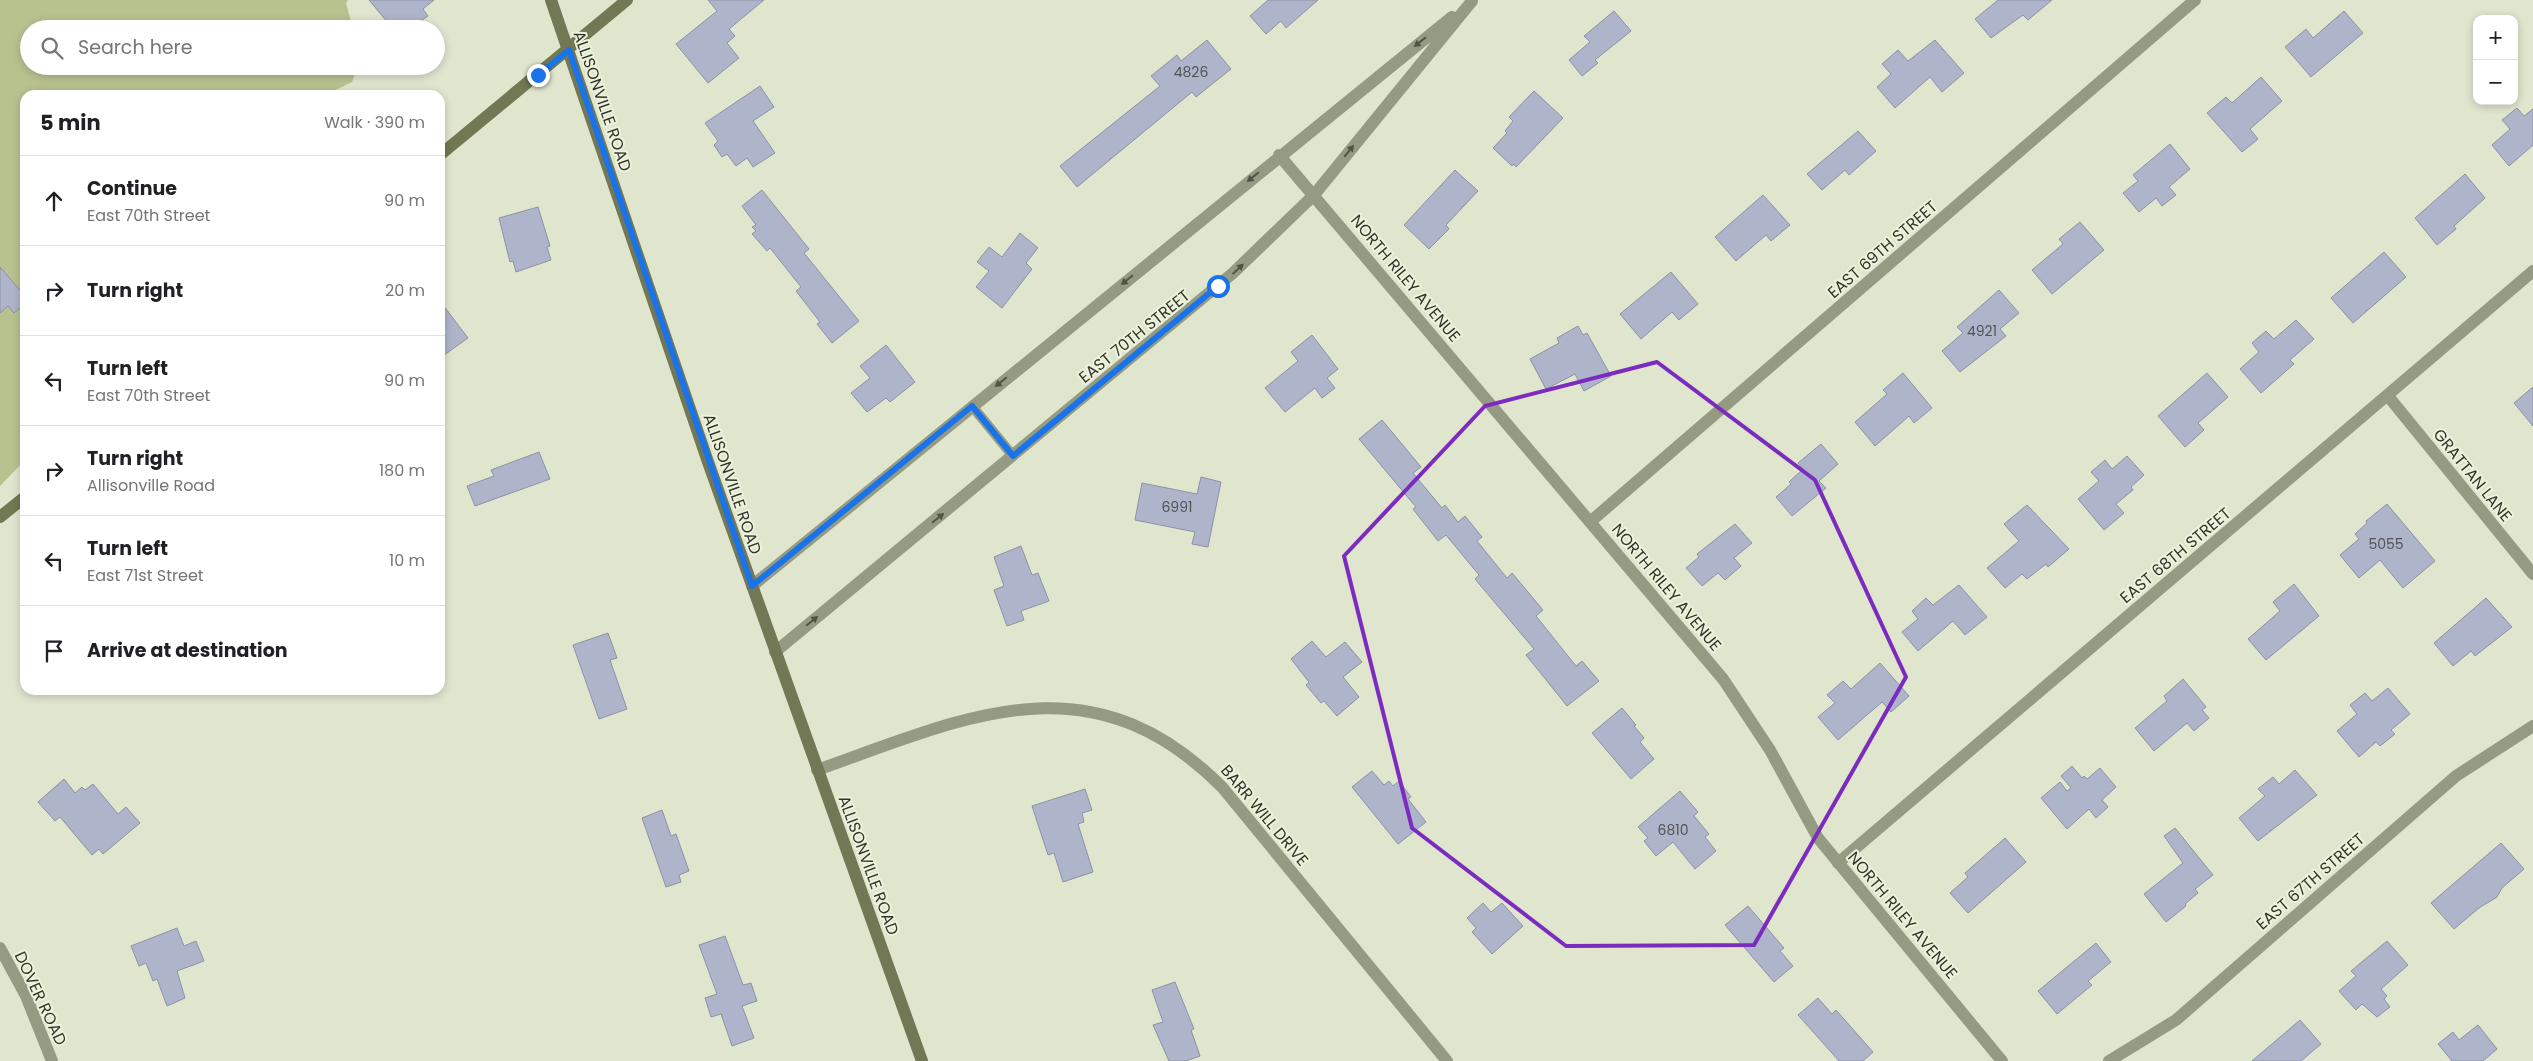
<!DOCTYPE html>
<html lang="en">
<head>
<meta charset="utf-8">
<style>
	:root { --surface:#fff; --page:#f6f6f6; --text:#202124; --muted:#757577; --line:#e0e0e0 }
	body { margin:0; font-family:Poppins,sans-serif; background:var(--page); color:var(--text) }
	.controls { position:absolute; right:15px; top:15px; display:grid; overflow:hidden; border-radius:10px; box-shadow:0 2px 8px #0003 }
	.controls button { width:45px; height:45px; display:grid; place-items:center; padding:0; border:0; border-bottom:1px solid var(--line); background:var(--surface); color:var(--text); font:25px sans-serif }
	.stop { position:absolute; width:15px; height:15px; margin:-11px; border:4px solid #1a73e8; border-radius:50%; background:#fff }
	.stop.end { background:#1a73e8; border-color:#fff; box-shadow:0 1px 5px #0008 }
	.list { margin:0; padding:0; list-style:none }
	h2 { display:flex; justify-content:space-between; align-items:center; height:65px; margin:0; padding:0 20px; font-size:21px }
	h2 small { font-size:16px; font-weight:400; color:var(--muted) }
	.list li { display:grid; grid-template-columns:32px 1fr auto; gap:15px; align-items:center; box-sizing:border-box; height:90px; padding:0 20px; border-top:1px solid var(--line) }
	.list b { display:block; font-size:19px; white-space:nowrap }
	.list p { margin:0; font-size:16px; white-space:nowrap; color:var(--muted) }
	.list em { font-size:16px; font-style:normal; color:var(--muted) }
	.icon { flex:none; width:28px; height:28px; fill:none; stroke:currentColor; stroke-width:2; stroke-linecap:round; stroke-linejoin:round }
	.map { position:relative; flex:none; width:2533px; height:1061px; overflow:hidden }
	.search { position:absolute; background:var(--surface); box-shadow:0 2px 8px #0003; left:20px; top:20px; width:425px; height:55px; display:flex; align-items:center; gap:12px; box-sizing:border-box; padding:0 18px; border-radius:28px; color:var(--muted); font-size:19px }
	.panel { position:absolute; background:var(--surface); box-shadow:0 2px 8px #0003; left:20px; top:90px; width:425px; height:605px; border-radius:15px }
	.map>svg:first-child { display:block }
</style>
</head>
<body>
<div class="map">
<svg width="2533" height="1061" viewBox="0 0 2533 1061">
	<rect width="100%" height="100%" fill="#e0e5ce"/>
	<!-- green -->
	<path fill="#b8c28f" d="M0 0H348L346 3 353 29H29V66H358L352 82 325 95H25V460L0 486Z"/>
	<!-- building -->
	<path fill="#aeb4ca" stroke="#8c92a7" d="M369 0H434L423 9 428 16 422 20 430 29H393Z
		M708 0H764L729 29 735 36 727 43 739 58 708 83 676 44 717 11Z
		M1268 0H1318L1286 28 1281 21 1266 34 1250 16Z
		M1998 0H2052L2028 20 2023 15 1991 38 1975 19Z
		M1614 11 1631 31 1595 60 1598 63 1582 76 1569 60 1590 42 1584 36Z
		M2344 11 2363 33 2311 77 2285 47 2306 29 2313 38Z
		M1207 40 1231 69 1196 97 1192 92 1077 187 1060 166 1160 86 1151 76 1177 55 1181 61Z
		M1935 40 1964 73 1942 92 1930 77 1895 108 1877 87 1891 74 1882 64 1898 50 1908 61Z
		M2261 77 2282 101 2250 129 2258 139 2242 152 2207 113 2226 97 2232 103Z
		M760 86 774 107 753 121 775 153 753 167 747 158 736 166 727 154 722 157 714 145 718 141 705 123Z
		M1534 91 1563 118 1516 167 1514 164 1512 166 1493 148 1507 133 1505 131 1513 121 1509 117Z
		M2517 108 2524 116 2533 109V145L2509 166 2492 145 2510 129 2502 120Z
		M1858 131 1876 151 1849 175 1845 170 1822 190 1807 174Z
		M2170 144 2190 169 2169 187 2176 195 2162 206 2156 198 2139 212 2123 193 2138 181 2133 175Z
		M1455 170 1478 191 1446 225 1449 229 1429 249 1404 225Z
		M2465 174 2485 198 2454 226 2456 229 2437 245 2415 218Z
		M762 190 809 249 804 253 859 321 832 343 817 324 820 322 796 291 801 287 770 248 767 251 752 234 756 231 752 227 756 225 742 206Z
		M1763 195 1790 225 1771 241 1766 235 1736 261 1715 237Z
		M538 207 550 246 547 247 551 260 516 272 513 261 510 262 499 218Z
		M2080 222 2104 250 2052 294 2032 270 2063 244 2059 239Z
		M1020 233 1038 248 1026 263 1032 269 1002 308 976 287 989 271 977 262 989 247 1002 257Z
		M2384 252 2406 277 2353 323 2331 298Z
		M0 267 25 296V304L14 313 8 306 0 313Z
		M1671 272 1698 304 1679 320 1672 312 1641 339 1620 314Z
		M1999 290 2019 313 2000 329 2006 336 1960 372 1942 351 1963 333 1957 327Z
		M440 301 468 338 440 358Z
		M2296 320 2314 339 2290 360 2294 364 2261 393 2240 369 2259 352 2252 343 2266 331 2274 339Z
		M1578 326 1583 335 1587 333 1611 376 1584 391 1575 374 1546 389 1530 359 1559 343 1557 338Z
		M1312 335 1338 369 1327 378 1335 388 1322 398 1315 388 1285 412 1265 388 1298 361 1291 352Z
		M886 345 915 382 890 402 886 398 867 412 851 393 870 378 860 366Z
		M1903 373 1932 408 1914 423 1909 416 1875 446 1855 422 1887 394 1883 390Z
		M2207 373 2228 397 2198 423 2204 430 2185 447 2158 416Z
		M2533 387V426L2514 403Z
		M1382 420 1421 467 1413 473 1442 508 1445 505 1458 522 1465 516 1482 537 1477 541 1507 578 1512 573 1543 610 1536 616 1576 666 1582 661 1599 681 1567 706 1526 655 1534 649 1475 579 1479 575 1446 535 1438 541 1413 509 1416 507 1359 439Z
		M1821 444 1838 464 1819 481 1826 488 1792 516 1776 497 1791 484 1789 482 1803 469 1798 463Z
		M539 452 550 479 475 506 467 486 494 476 491 470Z
		M2127 456 2144 475 2131 487 2133 490 2116 504 2124 513 2104 530 2078 499 2099 481 2091 472 2105 460 2112 469Z
		M1201 477 1221 482 1208 547 1192 544 1195 532 1135 520 1142 483 1197 494Z
		M2387 504 2435 561 2403 588 2380 560 2359 578 2340 555 2359 539 2355 534 2367 523 2366 521Z
		M2027 505 2069 549 2048 567 2046 564 2027 579 2022 574 2005 588 1987 568 2019 541 2004 524Z
		M1735 524 1752 543 1734 558 1741 566 1725 580 1718 573 1702 586 1686 568 1699 557 1697 554Z
		M1021 546 1032 575 1038 573 1049 601 1021 611 1024 620 1007 626 994 590 1004 586 994 557Z
		M2294 584 2319 616 2266 660 2248 639 2280 611 2273 602Z
		M1959 585 1987 617 1965 635 1953 621 1918 651 1902 632 1918 619 1912 611 1926 598 1933 605Z
		M2486 598 2512 627 2475 656 2471 651 2453 666 2434 643Z
		M608 633 617 658 610 660 627 709 599 719 573 645Z
		M1312 641 1326 657 1345 642 1362 662 1343 677 1359 697 1337 716 1324 701 1321 703 1306 685 1309 682 1291 659Z
		M1880 663 1909 696 1891 712 1882 702 1838 740 1818 717 1835 703 1827 695 1843 681 1851 689Z
		M2183 679 2206 707 2202 710 2209 718 2194 731 2187 723 2154 751 2135 728 2167 701 2164 696Z
		M2388 688 2410 714 2391 730 2395 734 2380 746 2376 742 2359 757 2337 731 2357 714 2350 705 2365 693 2372 701Z
		M1622 708 1636 725 1634 726 1644 738 1640 742 1654 759 1631 779 1592 733Z
		M2072 766 2082 778 2084 776 2087 779 2100 768 2116 787 2102 800 2108 807 2096 818 2089 809 2067 829 2041 798 2060 782 2067 791 2071 788 2061 776Z
		M2295 770 2317 795 2258 841 2239 818 2265 796 2258 789 2273 777 2279 784Z
		M1372 771 1384 785 1389 781 1393 786 1399 781 1411 797 1408 799 1426 822 1398 844 1352 787Z
		M64 779 75 793 82 787 85 790 93 784 118 814 126 807 140 823 103 854 99 849 92 855 60 817 55 821 38 802Z
		M1085 789 1092 810 1082 813 1084 822 1078 824 1093 872 1063 882 1054 853 1048 855 1032 806Z
		M1680 791 1698 812 1694 816 1709 834 1705 837 1716 851 1695 869 1673 842 1656 856 1644 841 1648 838 1638 827Z
		M662 810 671 836 676 834 689 871 679 875 681 882 666 887 642 818Z
		M2175 828 2213 875 2195 889 2198 893 2185 904 2186 906 2166 922 2144 894 2183 863 2164 836Z
		M2005 838 2026 862 1968 913 1950 893 1968 877 1965 873Z
		M2501 843 2524 869 2502 888 2497 897 2479 908 2454 929 2431 903Z
		M1483 903 1491 912 1502 903 1523 926 1492 954 1472 932 1476 928 1467 918Z
		M1748 906 1784 948 1780 951 1793 966 1774 982 1725 925Z
		M177 928 184 946 196 941 204 961 177 971 185 998 167 1006 157 979 153 981 146 963 139 966 131 946Z
		M725 936 743 985 751 983 757 1001 742 1006 754 1038 732 1046 721 1014 711 1017 705 998 717 994 699 945Z
		M2387 941 2408 965 2381 989 2387 996 2384 999 2390 1007 2377 1017 2362 1004 2356 1010 2339 991 2356 976 2351 971Z
		M2096 943 2111 962 2088 981 2092 985 2057 1014 2038 991Z
		M1175 982 1194 1029 1191 1030 1200 1056 1186 1061H1169L1153 1025 1163 1022 1152 990Z
		M1818 998 1832 1014 1836 1010 1873 1052 1863 1061H1839L1798 1015Z
		M2300 1020 2321 1044 2301 1061H2252Z
		M2478 1025 2497 1049 2483 1061H2452L2438 1044 2453 1032 2459 1040Z"/>
	<g fill="none" stroke-linecap="round" stroke-linejoin="round">
		<!-- lane -->
		<path stroke="#959b82" stroke-width="10" d="M972 406 1013 456"/>
		<!-- street -->
		<path stroke="#959b82" stroke-width="12" d="M1279 155 1723 679 1770 750 1818 838 2002 1061
			M2388 396 2533 574
			M1590 522 2195 0
			M752 586 1452 17
			M775 652 1233 273 1314 195 1472 1
			M817 770C967 717 1090 655 1222 787L1447 1061
			M1838 863 2533 271
			M0 948 26 996 52 1061
			M2109 1061 2176 1020 2456 776 2533 726"/>
		<!-- secondary -->
		<path stroke="#717853" stroke-width="12" d="M551 0 708 462 922 1061
			M440 155 627 0
			M0 517 25 497"/>
	</g>
	<!-- one-way arrows -->
	<defs><path id="oneway-solid" d="M-6-.8H1V-3.2L6.5 0L1 3.2V.8H-6Z" transform="scale(1.25)"/></defs>
	<g fill="#505345">
		<use href="#oneway-solid" transform="translate(1420 42) rotate(141)"/>
		<use href="#oneway-solid" transform="translate(1349 151) rotate(-51)"/>
		<use href="#oneway-solid" transform="translate(1253 177) rotate(141)"/>
		<use href="#oneway-solid" transform="translate(1238 269) rotate(-43)"/>
		<use href="#oneway-solid" transform="translate(1127 280) rotate(141)"/>
		<use href="#oneway-solid" transform="translate(1001 382) rotate(141)"/>
		<use href="#oneway-solid" transform="translate(938 518) rotate(-39)"/>
		<use href="#oneway-solid" transform="translate(812 621) rotate(-39)"/>
	</g>
	<g fill="none" stroke-linecap="round" stroke-linejoin="round">
		<!-- route -->
		<path stroke="#1a73e8" stroke-width="6" d="M538 75 569 50 752 586 972 406 1013 456 1218 286"/>
	</g>
	<!-- marked area -->
	<path fill="none" stroke="#7b2cbf" stroke-width="4" stroke-linejoin="round" d="M1657 362 1815 480 1906 677 1754 945 1566 946 1412 828 1344 556 1485 406Z"/>
	<g text-anchor="middle" stroke-width="4" stroke-linejoin="round" paint-order="stroke">
		<!-- number labels -->
		<g font-size="14" fill="#515453">
			<text x="1191" y="77">4826</text>
			<text x="1982" y="336">4921</text>
			<text x="1177" y="512">6991</text>
			<text x="2386" y="549">5055</text>
			<text x="1673" y="835">6810</text>
		</g>
		<!-- street labels -->
		<g font-size="16" fill="#32342b" stroke="#edf2db">
			<text transform="translate(603 101) rotate(71)" y="6">ALLISONVILLE ROAD</text>
			<text transform="translate(1882 249) rotate(-41)" y="6">EAST 69TH STREET</text>
			<text transform="translate(1406 278) rotate(50)" y="6">NORTH RILEY AVENUE</text>
			<text transform="translate(1134 336) rotate(-39)" y="6">EAST 70TH STREET</text>
			<text transform="translate(2473 475) rotate(51)" y="6">GRATTAN LANE</text>
			<text transform="translate(733 484) rotate(71)" y="6">ALLISONVILLE ROAD</text>
			<text transform="translate(2175 555) rotate(-40)" y="6">EAST 68TH STREET</text>
			<text transform="translate(1667 587) rotate(50)" y="6">NORTH RILEY AVENUE</text>
			<text transform="translate(1265 815) rotate(50)" y="6">BARR WILL DRIVE</text>
			<text transform="translate(869 865) rotate(70)" y="6">ALLISONVILLE ROAD</text>
			<text transform="translate(2310 881) rotate(-41)" y="6">EAST 67TH STREET</text>
			<text transform="translate(1903 915) rotate(50)" y="6">NORTH RILEY AVENUE</text>
			<text transform="translate(41 998) rotate(65)" y="6">DOVER ROAD</text>
		</g>
	</g>
</svg>
<div class="controls">
<button>+</button>
<button>−</button>
</div>
<div class="stop" style="left:1218px;top:286px"></div>
<div class="stop end" style="left:538px;top:75px"></div>
<div class="search"><svg class="icon" aria-label="search" viewBox="0 0 24 24"><circle cx="10" cy="10" r="6"/><path d="M15 15l6 6"/></svg>Search here</div>
<section class="panel">
<h2>5 min<small>Walk · 390 m</small></h2>
<ul class="list">
<li><svg class="icon" aria-label="ahead" viewBox="0 0 24 24"><path d="M12 20V5M6 11l6-6 6 6"/></svg><div><b>Continue</b><p>East 70th Street</p></div><em>90 m</em></li>
<li><svg class="icon" aria-label="right" viewBox="0 0 24 24"><path d="M7 20v-9h11M14 6l5 5-5 5"/></svg><div><b>Turn right</b></div><em>20 m</em></li>
<li><svg class="icon" aria-label="left" viewBox="0 0 24 24"><path d="M17 20v-9H6M10 6l-5 5 5 5"/></svg><div><b>Turn left</b><p>East 70th Street</p></div><em>90 m</em></li>
<li><svg class="icon" aria-label="right" viewBox="0 0 24 24"><path d="M7 20v-9h11M14 6l5 5-5 5"/></svg><div><b>Turn right</b><p>Allisonville Road</p></div><em>180 m</em></li>
<li><svg class="icon" aria-label="left" viewBox="0 0 24 24"><path d="M17 20v-9H6M10 6l-5 5 5 5"/></svg><div><b>Turn left</b><p>East 71st Street</p></div><em>10 m</em></li>
<li><svg class="icon" aria-label="arrive" viewBox="0 0 24 24"><path d="M6 21V4h12l-3 4 3 4H6"/></svg><div><b>Arrive at destination</b></div></li>
</ul>
</section>
</div>
</body>
</html>
